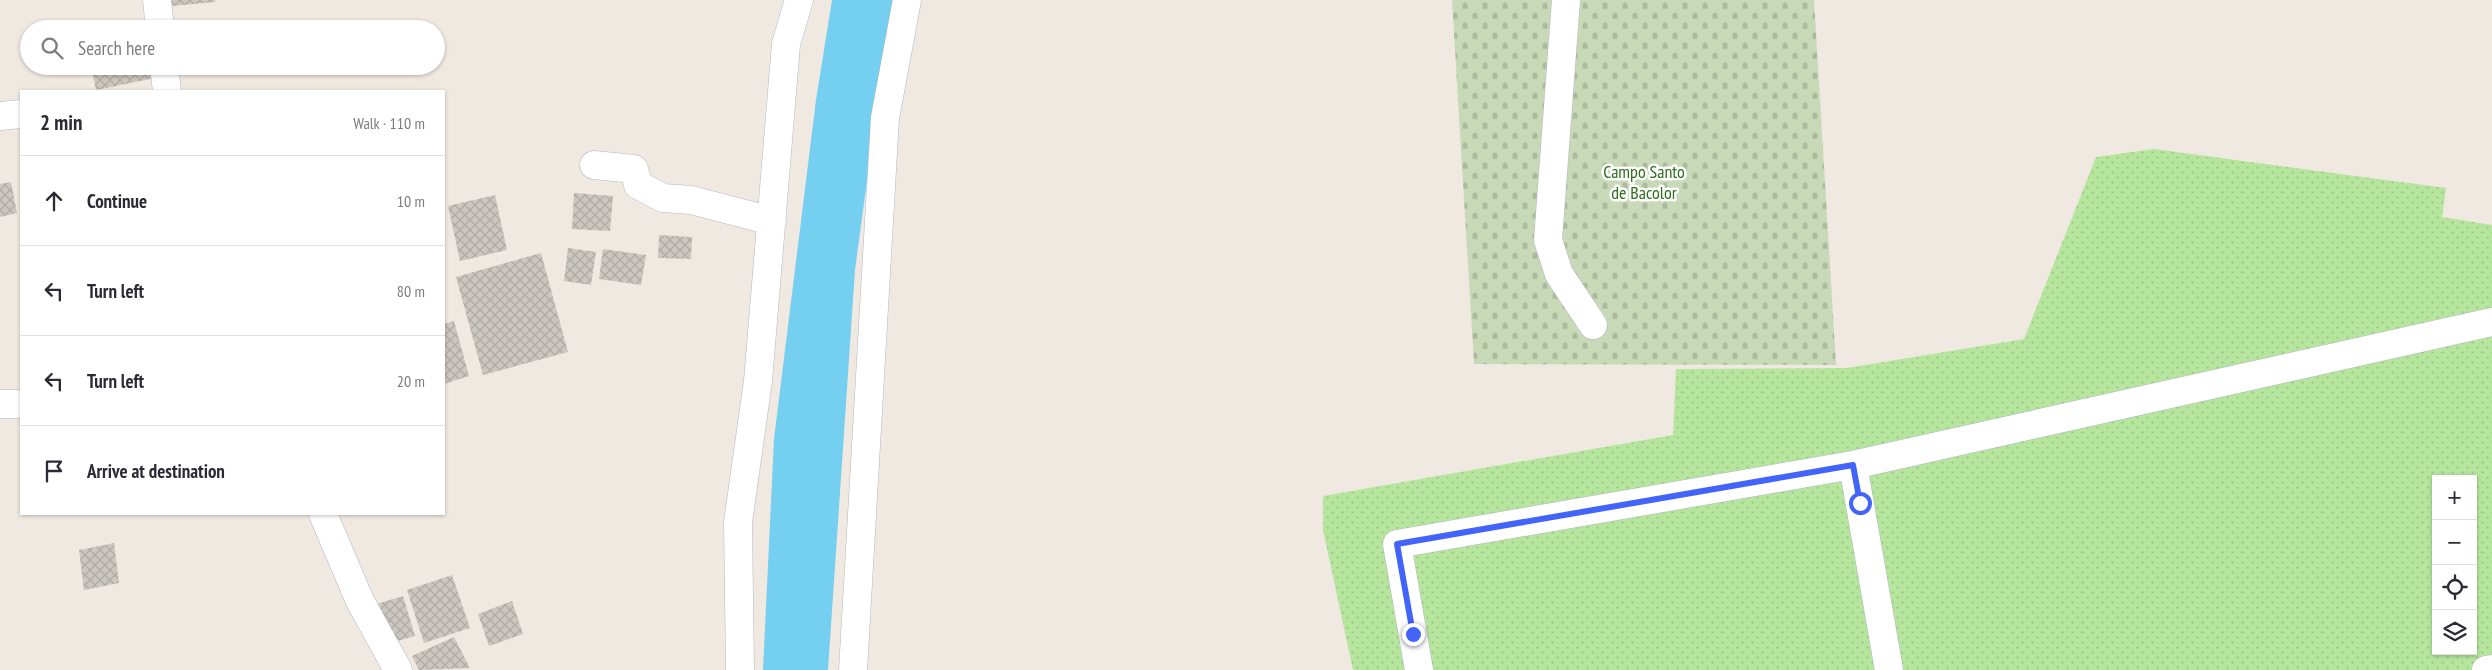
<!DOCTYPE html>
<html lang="en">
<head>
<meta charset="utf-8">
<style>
	:root { --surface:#fff; --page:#f7f7f7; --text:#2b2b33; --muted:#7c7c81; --line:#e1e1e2 }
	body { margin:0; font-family:"PT Sans Narrow",sans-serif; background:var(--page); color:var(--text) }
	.controls { position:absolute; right:15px; bottom:15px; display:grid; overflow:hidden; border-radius:0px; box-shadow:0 1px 4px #0004 }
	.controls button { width:45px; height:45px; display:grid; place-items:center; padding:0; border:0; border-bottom:1px solid var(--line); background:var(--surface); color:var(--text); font:25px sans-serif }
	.stop { position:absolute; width:15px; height:15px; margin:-11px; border:4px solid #4264fb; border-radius:50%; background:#fff }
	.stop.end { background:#4264fb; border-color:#fff; box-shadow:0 1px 5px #0008 }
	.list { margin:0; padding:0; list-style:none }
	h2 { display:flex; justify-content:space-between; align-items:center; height:65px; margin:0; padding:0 20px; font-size:21px }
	h2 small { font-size:16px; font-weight:400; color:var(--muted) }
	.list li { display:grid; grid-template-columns:32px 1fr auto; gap:15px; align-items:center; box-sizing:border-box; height:90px; padding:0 20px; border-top:1px solid var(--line) }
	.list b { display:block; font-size:19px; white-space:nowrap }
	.list em { font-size:16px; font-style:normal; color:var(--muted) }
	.icon { flex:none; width:28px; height:28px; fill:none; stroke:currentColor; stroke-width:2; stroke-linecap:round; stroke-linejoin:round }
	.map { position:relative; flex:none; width:2492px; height:670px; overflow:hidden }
	.search { position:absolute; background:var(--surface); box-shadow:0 1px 4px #0004; left:20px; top:20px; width:425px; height:55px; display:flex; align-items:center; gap:12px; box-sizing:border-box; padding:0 18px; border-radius:28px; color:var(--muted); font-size:19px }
	.panel { position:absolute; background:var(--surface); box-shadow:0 1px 4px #0004; left:20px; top:90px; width:425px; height:425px; border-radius:0px }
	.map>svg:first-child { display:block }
</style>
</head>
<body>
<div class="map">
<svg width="2492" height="670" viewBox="0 0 2492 670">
	<defs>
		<pattern id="grass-dots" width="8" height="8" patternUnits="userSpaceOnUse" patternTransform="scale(1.25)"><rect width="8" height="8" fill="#b6e59e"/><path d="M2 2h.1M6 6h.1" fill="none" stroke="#9dc588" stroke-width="1.8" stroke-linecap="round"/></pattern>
		<pattern id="cemetery-stones" width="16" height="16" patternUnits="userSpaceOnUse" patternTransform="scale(1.25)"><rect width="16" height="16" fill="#c8d9b8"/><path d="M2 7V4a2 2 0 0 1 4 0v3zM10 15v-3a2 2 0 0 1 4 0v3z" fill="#acbb9e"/></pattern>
		<pattern id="building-cross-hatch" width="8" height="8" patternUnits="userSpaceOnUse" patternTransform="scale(1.25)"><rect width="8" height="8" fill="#cbc7bf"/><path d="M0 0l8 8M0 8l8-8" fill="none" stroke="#afaba4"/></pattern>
	</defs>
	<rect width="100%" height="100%" fill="#efe9e1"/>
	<!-- grass -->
	<path fill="url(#grass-dots)" fill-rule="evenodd" d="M2154 149 2446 188 2442 217 2492 225V670H1353L1323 530V496L1673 435 1676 369 1847 368 2024 339 2096 157ZM2436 479H2473V651H2436Z"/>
	<!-- cemetery -->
	<path fill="url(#cemetery-stones)" d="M1452 0H1814L1836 365 1474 364Z"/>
	<!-- water -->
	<path fill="#75cff0" d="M832 0H896L878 99 855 270 828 670H763L774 439 816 100Z"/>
	<!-- building -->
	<path fill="url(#building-cross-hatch)" d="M161 0H215V2L161 7Z
		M143 23 144 29H120V28Z
		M91 66H152L155 78 96 90Z
		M11 182 17 213 0 217V184Z
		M574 193 613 196 610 231 572 229Z
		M495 195 507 250 460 261 448 206Z
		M659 235 692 237 691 259 658 258Z
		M568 248 596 252 591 285 564 281Z
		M603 249 646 255 641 285 599 279Z
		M541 253 568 352 483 375 456 277Z
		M454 321 469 376 444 384V324Z
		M114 543 119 583 84 590 79 550Z
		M452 575 470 628 424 643 407 590Z
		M403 596 415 636 390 643 376 604Z
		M512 601 523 634 489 646 478 614Z
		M454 637 470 668 419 670 412 656Z"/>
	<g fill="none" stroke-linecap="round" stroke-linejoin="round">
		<defs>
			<path id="minor" d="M157 0 160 29
				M1566 0 1548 240 1559 274 1593 325
				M164 66 167 91
				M0 116 21 114
				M594 165 634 169 638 185 663 198 691 200 772 221
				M0 404H21
				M1853 465 1889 670
				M323 514 360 601 398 670
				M740 670 738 522 758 381 786 44 799 0
				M853 670 885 118 907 0
				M1419 670 1397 544 1853 465 2492 322
				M2486 670 2492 669"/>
		</defs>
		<!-- minor casing -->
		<use href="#minor" stroke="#b4b7c1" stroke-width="29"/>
		<!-- minor -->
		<use href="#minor" stroke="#fff" stroke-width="28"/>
	</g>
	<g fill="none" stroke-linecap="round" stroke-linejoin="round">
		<!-- route -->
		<path stroke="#4264fb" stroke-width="6" d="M1413 634 1397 544 1853 465 1860 503"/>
	</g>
	<g text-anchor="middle" stroke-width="5" stroke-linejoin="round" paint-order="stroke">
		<!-- park labels -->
		<g font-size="18" fill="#2c6e1b" stroke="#fff">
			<text x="1644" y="178">Campo Santo<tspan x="1644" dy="21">de Bacolor</tspan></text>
		</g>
	</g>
</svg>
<div class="controls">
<button>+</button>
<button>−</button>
<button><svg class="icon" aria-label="locate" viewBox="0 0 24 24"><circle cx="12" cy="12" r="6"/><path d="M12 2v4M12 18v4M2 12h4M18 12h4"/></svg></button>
<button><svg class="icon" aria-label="layers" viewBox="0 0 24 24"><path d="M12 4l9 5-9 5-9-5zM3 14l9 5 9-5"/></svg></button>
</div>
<div class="stop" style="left:1860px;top:503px"></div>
<div class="stop end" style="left:1413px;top:634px"></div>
<div class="search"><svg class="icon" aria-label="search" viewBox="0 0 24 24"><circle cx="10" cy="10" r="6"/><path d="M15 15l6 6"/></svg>Search here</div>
<section class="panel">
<h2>2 min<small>Walk · 110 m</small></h2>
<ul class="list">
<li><svg class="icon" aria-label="ahead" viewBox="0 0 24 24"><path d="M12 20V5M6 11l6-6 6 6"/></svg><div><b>Continue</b></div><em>10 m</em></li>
<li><svg class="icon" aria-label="left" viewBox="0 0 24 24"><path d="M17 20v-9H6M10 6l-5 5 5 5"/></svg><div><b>Turn left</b></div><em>80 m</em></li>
<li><svg class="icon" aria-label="left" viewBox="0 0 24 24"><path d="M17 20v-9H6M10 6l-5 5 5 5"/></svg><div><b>Turn left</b></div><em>20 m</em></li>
<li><svg class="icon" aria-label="arrive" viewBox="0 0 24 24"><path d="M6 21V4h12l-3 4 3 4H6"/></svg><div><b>Arrive at destination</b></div></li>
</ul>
</section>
</div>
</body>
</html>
